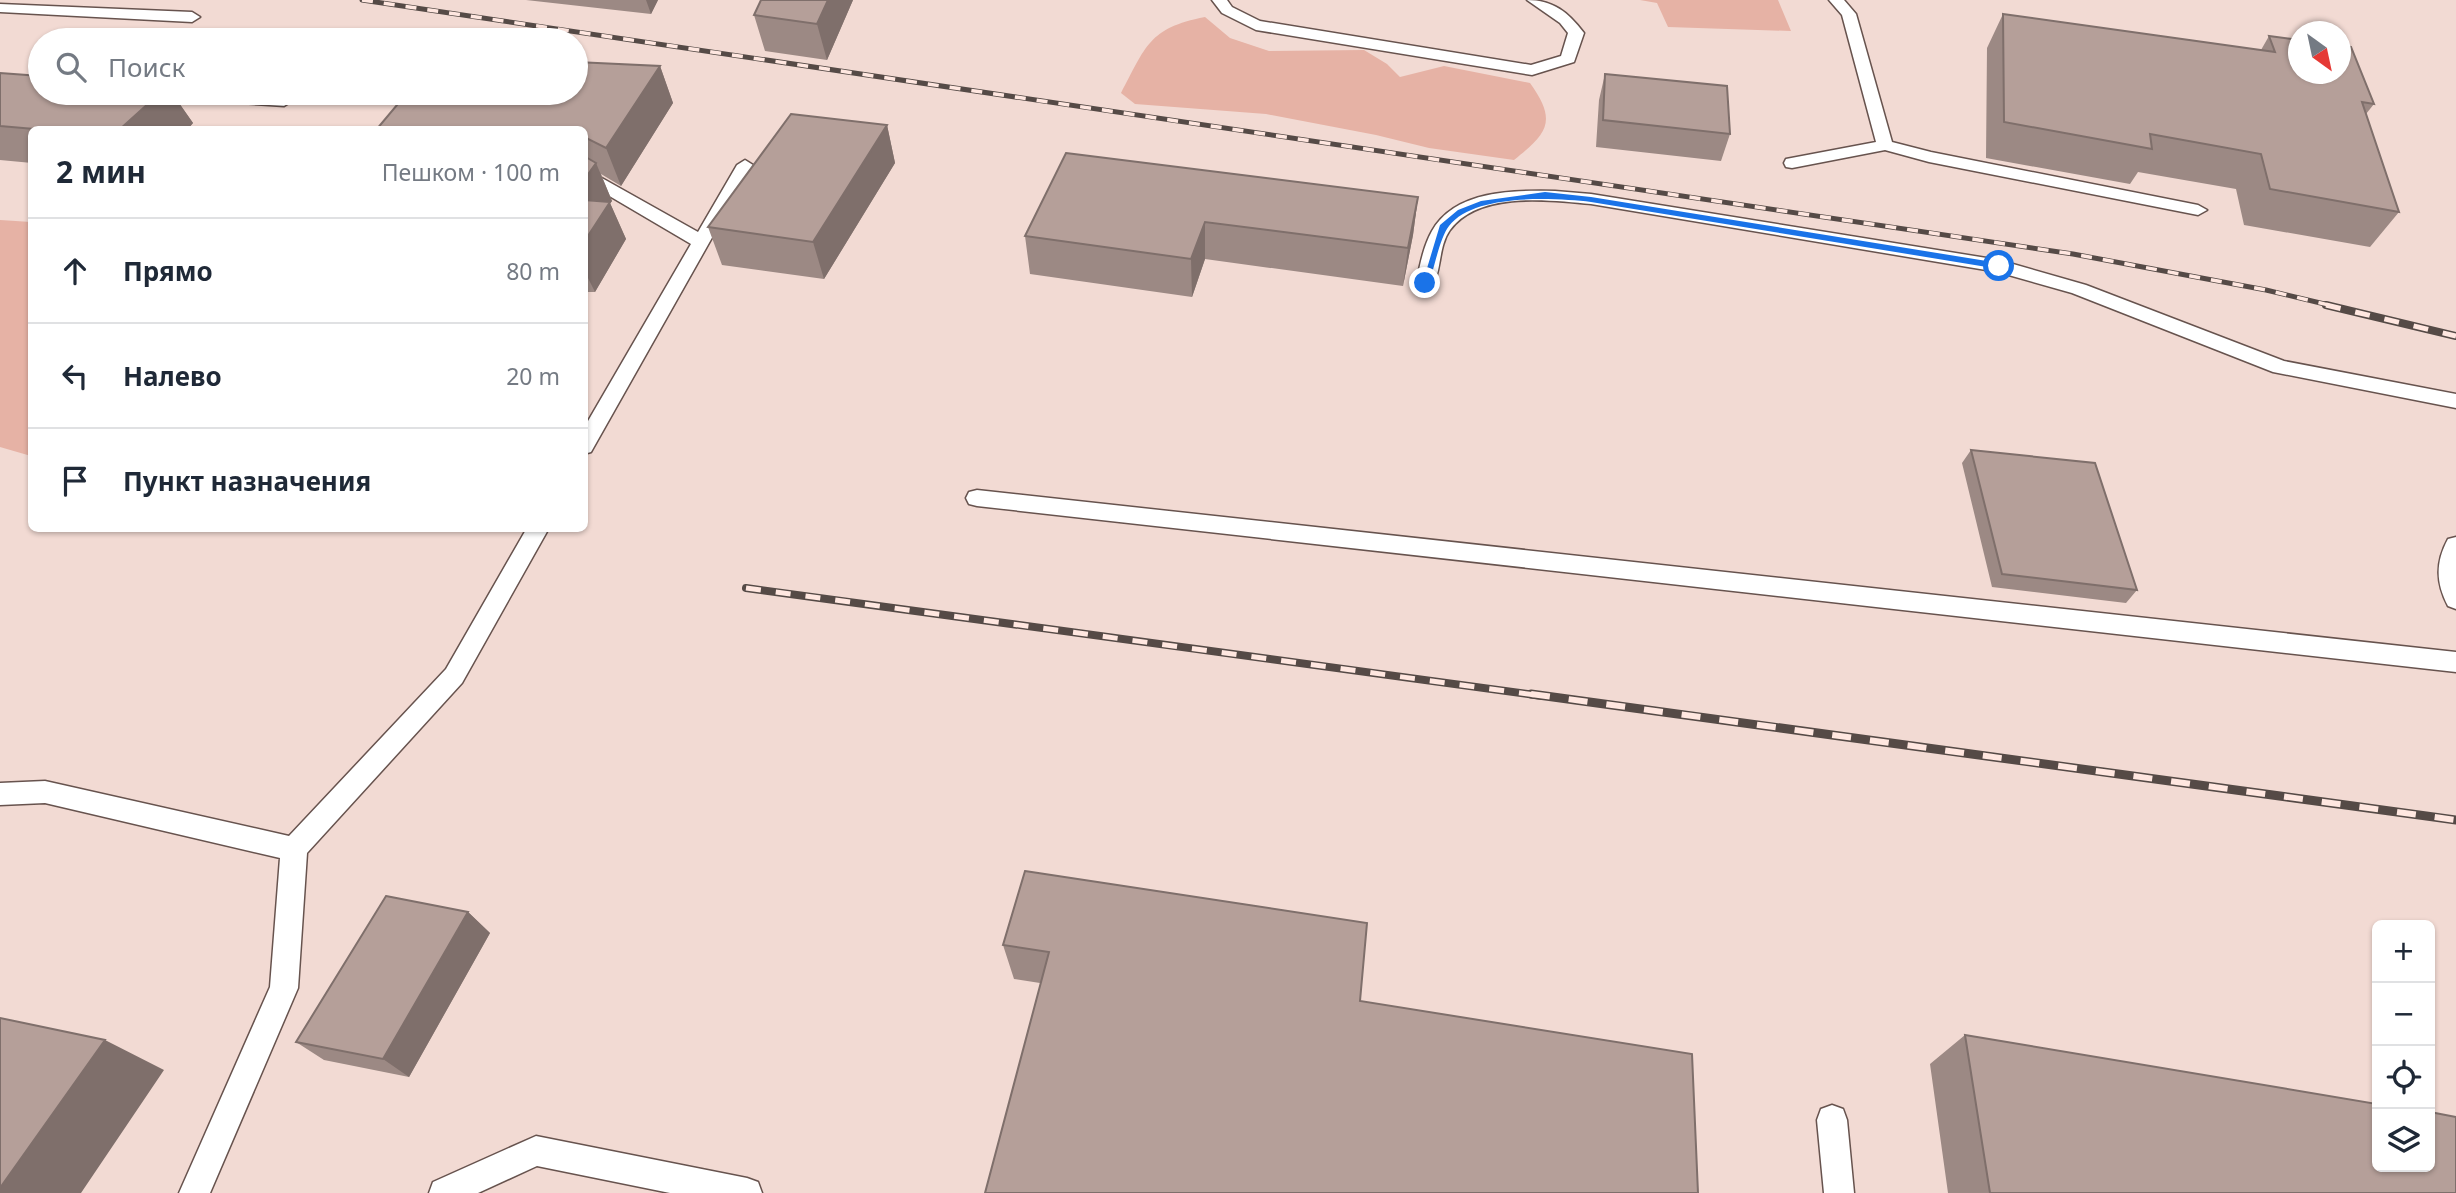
<!DOCTYPE html>
<html lang="ru">
<head>
<meta charset="utf-8">
<style>
	:root { --surface:#fff; --page:#f2f2f3; --text:#1f2937; --muted:#747a83; --line:#e0e1e3 }
	body { margin:0; font-family:"Noto Sans",sans-serif; background:var(--page); color:var(--text) }
	.controls { position:absolute; right:21px; bottom:21px; display:grid; overflow:hidden; border-radius:10px; box-shadow:0 2px 5px #0004 }
	.controls button { width:63px; height:63px; display:grid; place-items:center; padding:0; border:0; border-bottom:2px solid var(--line); background:var(--surface); color:var(--text); font:35px sans-serif }
	.compass { position:absolute; left:2288px; top:21px; width:63px; height:63px; border-radius:50%; background:var(--surface); box-shadow:0 2px 5px #0004; rotate:147deg }
	.stop { position:absolute; width:21px; height:21px; margin:-16px; border:5px solid #1a73e8; border-radius:50%; background:#fff }
	.stop.end { background:#1a73e8; border-color:#fff; box-shadow:0 2px 7px #0008 }
	.list { margin:0; padding:0; list-style:none }
	h2 { display:flex; justify-content:space-between; align-items:center; height:91px; margin:0; padding:0 28px; font-size:30px }
	h2 small { font-size:23px; font-weight:400; color:var(--muted) }
	.list li { display:grid; grid-template-columns:46px 1fr auto; gap:21px; align-items:center; box-sizing:border-box; height:105px; padding:0 28px; border-top:2px solid var(--line) }
	.list b { display:block; font-size:26px; white-space:nowrap }
	.list em { font-size:23px; font-style:normal; color:var(--muted) }
	.icon { flex:none; width:38px; height:38px; fill:none; stroke:currentColor; stroke-width:2; stroke-linecap:round; stroke-linejoin:round }
	.map { position:relative; flex:none; width:2456px; height:1193px; overflow:hidden }
	.search { position:absolute; background:var(--surface); box-shadow:0 2px 5px #0004; left:28px; top:28px; width:560px; height:77px; display:flex; align-items:center; gap:18px; box-sizing:border-box; padding:0 24px; border-radius:38px; color:var(--muted); font-size:26px }
	.panel { position:absolute; background:var(--surface); box-shadow:0 2px 5px #0004; left:28px; top:126px; width:560px; height:406px; border-radius:10px }
	.map>svg:first-child { display:block }
</style>
</head>
<body>
<div class="map">
<svg width="2456" height="1193" viewBox="0 0 2456 1193">
	<rect width="100%" height="100%" fill="#f2dad3"/>
	<!-- green -->
	<path fill="#e6b2a5" d="M1640 0H1778L1791 31 1668 27 1657 3Z
		M1205 17 1230 38 1269 51 1364 50 1387 64 1400 77 1444 66 1530 83C1558 122 1547 133 1514 160L1429 148 1376 135 1266 114 1135 104 1121 93C1146 47 1148 28 1205 17Z
		M0 220 31 222V456L0 447Z"/>
	<g fill="none" stroke-linecap="round" stroke-linejoin="round">
		<defs>
			<path id="service" d="M1212 0H1227L1232 7 1260 21 1531 65 1561 56 1568 33 1560 23 1527 0C1553 0 1568 12 1584 33L1574 62 1532 75 1256 30 1222 13Z
				M1829 0H1844L1856 14 1892 142 1931 152 2198 205 2207 210 2198 215 1929 162 1885 150 1792 168 1786 167 1784 163 1786 159 1876 142 1842 15Z
				M0 4 192 12 200 17 192 22 0 12Z
				M158 93C179 92 280 90 292 101L284 106 166 98Z
				M745 160 753 165 591 452 584 454V428L691 244 584 181V168L698 232 737 165Z
				M1555 191 1591 194 1999 260 2086 285 2284 361 2456 394V408L2273 372 2072 293 1998 272 1591 204C1549 200 1479 191 1450 230 1438 247 1442 270 1432 287H1418L1416 283C1420 266 1423 247 1432 231 1455 190 1513 190 1555 191Z
				M977 490 2456 652V672L977 506 969 504 966 498 969 492Z
				M527 528H549L462 683 307 853 298 988 210 1193H179L270 987 280 858 45 803 0 805V783L45 781 289 836 446 669Z
				M2456 537V609L2448 606C2436 583 2435 563 2448 539Z
				M1832 1105 1843 1109 1847 1120 1854 1193H1824L1817 1120 1821 1109Z
				M536 1136 747 1178 758 1182 762 1193H670L537 1166 478 1193H429L433 1182Z"/>
		</defs>
		<!-- service casing -->
		<use href="#service" stroke="#67534e" stroke-width="3"/>
		<!-- service -->
		<use href="#service" fill="#fff" fill-rule="evenodd"/>
		<defs>
			<path id="rail-far2" d="M362 0 2073 254 2266 290 2333 306"/>
			<path id="rail-far1" d="M2326 305 2456 336
				M746 588 1543 696"/>
			<path id="rail" d="M1531 694 2456 820"/>
		</defs>
		<!-- rail-far2 casing -->
		<use href="#rail-far2" stroke="#554a46" stroke-width="5"/>
		<!-- rail-far1 casing -->
		<use href="#rail-far1" stroke="#554a46" stroke-width="8"/>
		<!-- rail casing -->
		<use href="#rail" stroke="#554a46" stroke-width="9"/>
		<!-- rail-far2 -->
		<use href="#rail-far2" stroke="#ffe7e0" stroke-width="3.5" stroke-dasharray="11" stroke-linecap="butt"/>
		<!-- rail-far1 -->
		<use href="#rail-far1" stroke="#ffe7e0" stroke-width="5" stroke-dasharray="15" stroke-linecap="butt"/>
		<!-- rail -->
		<use href="#rail" stroke="#ffe7e0" stroke-width="6" stroke-dasharray="19" stroke-linecap="butt"/>
	</g>
	<!-- wall -->
	<path fill="#9c8984" d="M526 0H658L651 14Z
		M853 0 827 60 765 51 754 15Z
		M2003 14 2261 50 2269 36 2374 104 2366 114 2399 212 2370 247 2244 225 2236 189 2138 172 2130 184 1986 158 1987 48Z
		M660 66 673 103 621 186 601 174 612 201 610 203 626 239 595 292H584V130H376Z
		M0 73 40 93H172L193 123 187 130H32V163L0 160Z
		M1605 74 1730 134 1721 161 1596 147 1599 100Z
		M887 125 895 163 824 279 722 265 708 227Z
		M1418 197 1413 235 1403 286 1205 259 1192 297 1030 274 1025 236Z
		M1971 450 2137 590 2126 603 1992 587 1962 463Z
		M468 912 490 933 409 1077 324 1060 296 1042Z
		M1003 945 1360 1001 1040 983 1014 979Z
		M1965 1035 2456 1193H1948L1930 1064Z"/>
	<!-- shaded-wall -->
	<path fill="#7f6f6b" d="M646 0H658L651 14Z
		M828 0H853L827 60 817 24Z
		M660 66 673 103 621 186 606 148Z
		M160 93H172L193 123 187 130H119Z
		M887 125 895 163 824 279 813 242Z
		M596 163 612 201 610 203 626 239 595 292 584 270V180Z
		M1418 197 1413 235 1403 286 1408 248Z
		M1205 222V259L1192 297 1191 259Z
		M468 912 490 933 409 1077 383 1059Z
		M105 1040 164 1070 81 1193H0V1188Z"/>
	<!-- building -->
	<path fill="#b59f99" stroke="#7f6f6b" stroke-width="2" d="M761 0H828L817 24 754 15Z
		M2003 14 2275 52 2269 36 2299 40V74H2341V46L2351 47 2374 104 2362 102 2399 212 2270 189 2261 154 2150 134 2152 149 2004 122Z
		M576 62 660 66 606 148 584 137V130H571L569 128 567 130H376L407 93H576Z
		M0 73 40 76V93H160L119 130H46L0 126Z
		M1605 74 1727 86 1730 134 1603 120Z
		M791 114 887 125 813 242 708 227Z
		M1066 153 1418 197 1408 248 1205 222 1191 259 1025 236Z
		M584 156 596 163 584 180Z
		M584 200 610 202 584 242Z
		M1971 450 2095 463 2137 590 2002 574Z
		M1025 871 1367 923 1360 1001 1692 1054 1698 1193H985L1049 952 1003 945Z
		M386 896 468 912 383 1059 296 1042Z
		M0 1018 105 1040 0 1188Z
		M1965 1035 2377 1104V1167H2430V1112L2456 1117V1193H1990Z"/>
	<!-- route -->
	<path fill="#1a73e8" d="M1545 192 1591 197 1999 263 2004 266 1999 269 1591 202C1554 198 1474 193 1449 226 1440 237 1434 269 1429 283L1422 285 1440 225 1458 210 1481 201Z"/>
</svg>
<div class="controls">
<button>+</button>
<button>−</button>
<button><svg class="icon" aria-label="locate" viewBox="0 0 24 24"><circle cx="12" cy="12" r="6"/><path d="M12 2v4M12 18v4M2 12h4M18 12h4"/></svg></button>
<button><svg class="icon" aria-label="layers" viewBox="0 0 24 24"><path d="M12 4l9 5-9 5-9-5zM3 14l9 5 9-5"/></svg></button>
</div>
<svg class="compass" viewBox="-18 -18 36 36"><path d="M0-13l5 13h-10z" fill="#e53935"/><path d="M0 13l5-13h-10z" fill="#747a83"/></svg>
<div class="stop" style="left:1999px;top:266px"></div>
<div class="stop end" style="left:1425px;top:283px"></div>
<div class="search"><svg class="icon" aria-label="search" viewBox="0 0 24 24"><circle cx="10" cy="10" r="6"/><path d="M15 15l6 6"/></svg>Поиск</div>
<section class="panel">
<h2>2 мин<small>Пешком · 100 m</small></h2>
<ul class="list">
<li><svg class="icon" aria-label="ahead" viewBox="0 0 24 24"><path d="M12 20V5M6 11l6-6 6 6"/></svg><div><b>Прямо</b></div><em>80 m</em></li>
<li><svg class="icon" aria-label="left" viewBox="0 0 24 24"><path d="M17 20v-9H6M10 6l-5 5 5 5"/></svg><div><b>Налево</b></div><em>20 m</em></li>
<li><svg class="icon" aria-label="arrive" viewBox="0 0 24 24"><path d="M6 21V4h12l-3 4 3 4H6"/></svg><div><b>Пункт назначения</b></div></li>
</ul>
</section>
</div>
</body>
</html>
